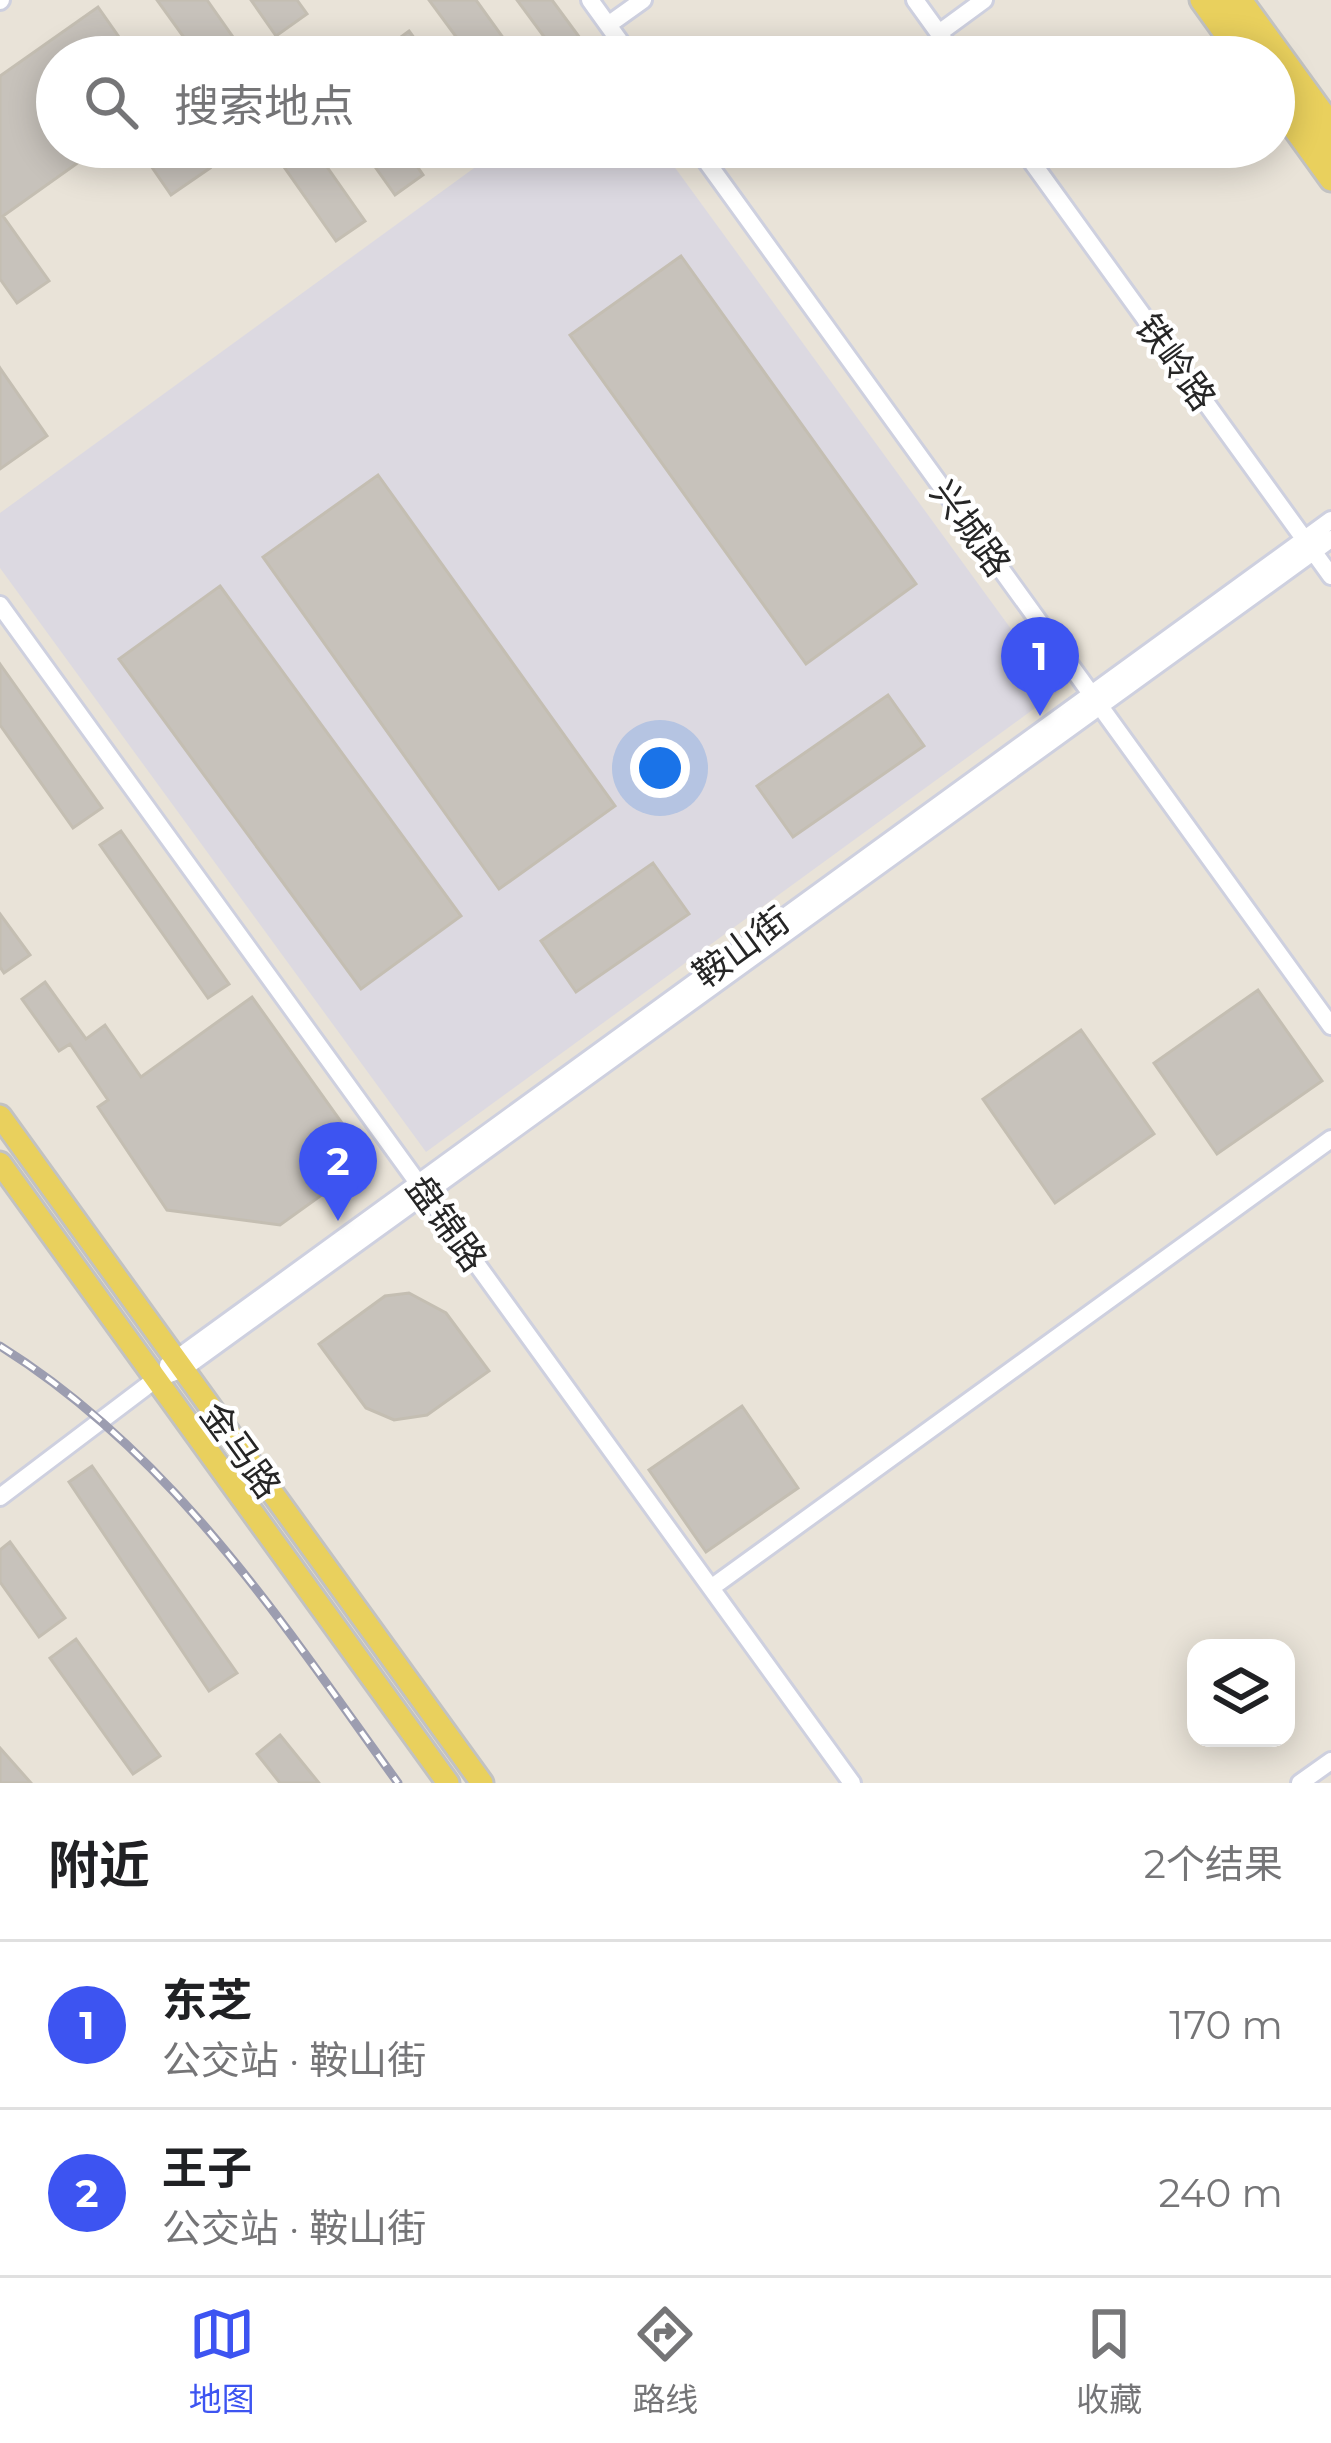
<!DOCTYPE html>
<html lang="zh">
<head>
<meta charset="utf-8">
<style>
	:root { --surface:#fff; --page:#f6f6f6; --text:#202124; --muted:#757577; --line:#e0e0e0; --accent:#3d54f1 }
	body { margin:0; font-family:Montserrat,"Noto Sans SC",sans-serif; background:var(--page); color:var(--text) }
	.controls { position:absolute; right:36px; bottom:36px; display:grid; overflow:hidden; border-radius:24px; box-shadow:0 6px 30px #0003 }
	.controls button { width:108px; height:108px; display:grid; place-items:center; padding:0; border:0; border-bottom:3px solid var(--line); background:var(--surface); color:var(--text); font:60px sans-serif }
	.you { position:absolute; left:660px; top:768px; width:42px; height:42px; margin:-30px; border:9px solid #fff; border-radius:50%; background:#1a73e8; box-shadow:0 0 0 18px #1a73e833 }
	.badge { display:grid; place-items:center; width:78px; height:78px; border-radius:50%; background:var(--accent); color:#fff; font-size:39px; font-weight:700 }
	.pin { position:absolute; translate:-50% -99px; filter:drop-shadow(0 3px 6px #0008) }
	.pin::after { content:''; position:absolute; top:63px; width:42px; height:36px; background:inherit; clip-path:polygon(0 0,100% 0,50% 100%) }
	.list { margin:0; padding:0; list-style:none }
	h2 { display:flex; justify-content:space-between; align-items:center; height:156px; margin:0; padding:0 48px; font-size:51px }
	h2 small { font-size:39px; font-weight:400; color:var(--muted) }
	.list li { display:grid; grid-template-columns:78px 1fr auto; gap:36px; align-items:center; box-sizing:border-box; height:168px; padding:0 48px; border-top:3px solid var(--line) }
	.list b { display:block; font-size:45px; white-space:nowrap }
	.list p { margin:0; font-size:39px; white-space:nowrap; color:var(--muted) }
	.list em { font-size:39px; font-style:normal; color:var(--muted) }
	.icon { flex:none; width:66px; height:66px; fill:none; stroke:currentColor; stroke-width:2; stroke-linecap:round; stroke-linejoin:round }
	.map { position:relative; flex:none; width:1331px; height:1783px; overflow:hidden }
	.search { position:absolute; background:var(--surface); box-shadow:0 6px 30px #0003; left:36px; right:36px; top:36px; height:132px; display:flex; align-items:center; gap:30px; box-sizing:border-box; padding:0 42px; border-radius:66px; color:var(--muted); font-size:45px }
	.sheet { height:492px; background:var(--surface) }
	nav { display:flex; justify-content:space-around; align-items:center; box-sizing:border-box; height:168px; border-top:3px solid var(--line); background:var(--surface); font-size:33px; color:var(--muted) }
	nav a { display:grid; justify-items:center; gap:6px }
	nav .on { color:var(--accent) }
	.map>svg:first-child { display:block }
</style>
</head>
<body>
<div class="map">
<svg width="1331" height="1783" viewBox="0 0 1331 1783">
	<rect width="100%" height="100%" fill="#e9e3d8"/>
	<!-- industrial -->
	<path fill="#dcd9e1" d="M503 147H660L1057 692 426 1152 0 568V513Z"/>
	<!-- building -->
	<path fill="#c7c2bb" stroke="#c4beb2" stroke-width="3" d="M157 0H207L247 57H198Z
		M251 0H297L307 14 276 36Z
		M429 0H476L517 57H471Z
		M517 0H552L594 57H559Z
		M98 7 133 57H57V147H100L3 216 49 281 17 303 0 279V76Z
		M409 31 428 57H388L383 50Z
		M138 147H196L210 168 171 195Z
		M270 147H313L365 221 336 241Z
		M361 147H404L423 175 395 195Z
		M681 256 916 584 806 664 570 335Z
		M0 368 47 436 0 469Z
		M378 475 615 806 499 889 263 557Z
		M220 586 461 916 361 989 119 659Z
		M0 664 102 808 73 828 0 725Z
		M888 695 924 746 793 837 757 786Z
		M121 831 229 984 208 998 100 845Z
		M653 863 689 914 576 992 541 941Z
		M0 914 30 955 4 973 0 967Z
		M45 982 86 1039 105 1025 141 1077 252 997 369 1161 280 1225 167 1210 98 1107 108 1100 70 1044 59 1051 22 999Z
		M1258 990 1322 1081 1217 1154 1154 1063Z
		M1081 1030 1154 1134 1055 1203 983 1099Z
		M409 1293 446 1313 489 1371 427 1415 394 1420 366 1408 319 1344 385 1296Z
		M742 1406 798 1488 706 1552 649 1470Z
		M92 1466 237 1673 209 1691 69 1482Z
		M10 1542 65 1618 39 1637 0 1582V1550Z
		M76 1639 160 1756 133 1774 50 1658Z
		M280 1735 319 1783H280L257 1754Z
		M0 1748 31 1783H0Z"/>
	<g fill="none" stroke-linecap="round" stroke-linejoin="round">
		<defs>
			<path id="minor" d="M590 0 631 57
				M915 0 956 57
				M0 1 1 0
				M608 25 643 0
				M939 33 984 0
				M696 147 1331 1026
				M1021 147 1331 576
				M0 605 852 1783
				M168 1365 1331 520
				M0 1497 156 1379 183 1369 1331 539
				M711 1588 1331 1139
				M1300 1783 1331 1761"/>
			<path id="major" d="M1201 0 1242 57
				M1221 0 1262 57
				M1241 0 1331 124
				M1274 74 1331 153
				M1274 101 1331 180
				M0 1116 482 1783
				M0 1163 448 1783"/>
		</defs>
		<!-- minor casing -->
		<use href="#minor" stroke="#ced0df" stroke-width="22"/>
		<!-- major casing -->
		<use href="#major" stroke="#c2c2c2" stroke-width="27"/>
		<!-- minor -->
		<use href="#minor" stroke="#fff" stroke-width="16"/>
		<!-- major -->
		<use href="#major" stroke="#e9d05d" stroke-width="21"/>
		<defs>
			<path id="rail" d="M0 1346C173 1454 281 1621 398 1783"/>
		</defs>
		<!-- rail casing -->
		<use href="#rail" stroke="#9c9db0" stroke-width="9"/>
		<!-- rail -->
		<use href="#rail" stroke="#fff" stroke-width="4.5" stroke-dasharray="14" stroke-linecap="butt"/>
	</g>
	<g text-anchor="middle" stroke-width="9" stroke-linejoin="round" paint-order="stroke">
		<!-- street labels -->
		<g font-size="36" fill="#262626" stroke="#fff">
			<text transform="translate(1176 362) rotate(54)" y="13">铁岭路</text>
			<text transform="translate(971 528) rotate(54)" y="13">兴城路</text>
			<text transform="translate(741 947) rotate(-36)" y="13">鞍山街</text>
			<text transform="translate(447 1223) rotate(54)" y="13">盘锦路</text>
			<text transform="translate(241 1450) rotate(54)" y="13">金马路</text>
		</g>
	</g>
</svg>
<div class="controls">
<button><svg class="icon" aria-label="layers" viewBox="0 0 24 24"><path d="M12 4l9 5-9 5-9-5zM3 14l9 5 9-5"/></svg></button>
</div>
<div class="you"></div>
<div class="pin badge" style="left:1040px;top:716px">1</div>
<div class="pin badge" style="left:338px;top:1221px">2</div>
<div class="search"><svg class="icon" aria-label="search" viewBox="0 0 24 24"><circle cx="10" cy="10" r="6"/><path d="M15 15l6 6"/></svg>搜索地点</div>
</div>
<section class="sheet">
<h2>附近<small>2个结果</small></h2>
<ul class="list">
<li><span class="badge">1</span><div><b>东芝</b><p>公交站 · 鞍山街</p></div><em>170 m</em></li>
<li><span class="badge">2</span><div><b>王子</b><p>公交站 · 鞍山街</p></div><em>240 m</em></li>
</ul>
</section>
<nav>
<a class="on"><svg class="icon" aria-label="map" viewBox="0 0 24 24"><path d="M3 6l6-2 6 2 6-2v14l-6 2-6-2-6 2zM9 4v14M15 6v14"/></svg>地图</a>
<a><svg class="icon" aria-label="directions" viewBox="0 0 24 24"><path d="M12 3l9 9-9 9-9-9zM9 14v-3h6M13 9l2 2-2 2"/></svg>路线</a>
<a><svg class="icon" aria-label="saved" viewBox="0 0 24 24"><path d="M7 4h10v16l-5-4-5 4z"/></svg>收藏</a>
</nav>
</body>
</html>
